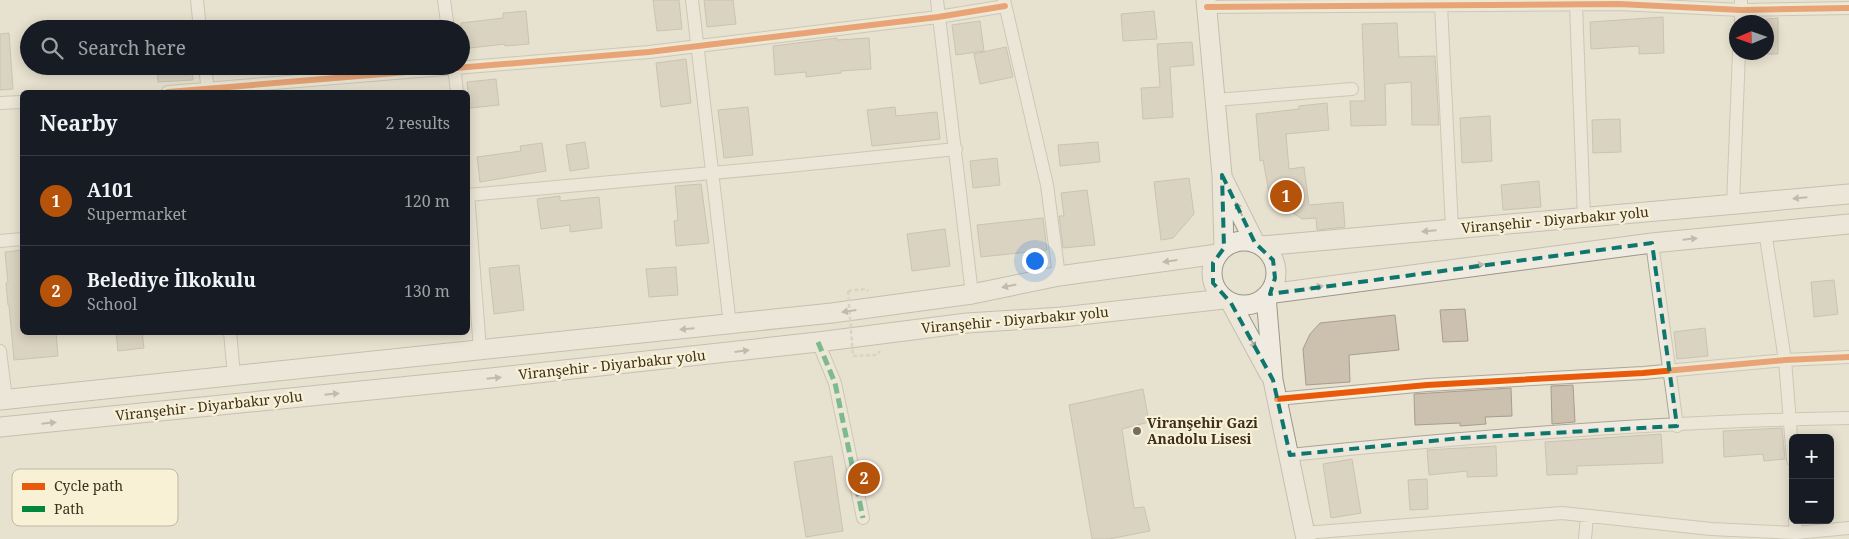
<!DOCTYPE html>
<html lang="en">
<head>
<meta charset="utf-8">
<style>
	:root { --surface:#171b24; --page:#20242c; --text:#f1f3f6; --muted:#9ea1a6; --line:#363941; --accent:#b45309 }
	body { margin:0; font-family:"Noto Serif",serif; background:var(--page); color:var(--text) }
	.controls { position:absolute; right:15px; bottom:15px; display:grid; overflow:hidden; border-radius:8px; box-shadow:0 2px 12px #0003 }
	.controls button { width:45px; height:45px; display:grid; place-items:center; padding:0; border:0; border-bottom:1px solid var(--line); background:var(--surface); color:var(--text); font:25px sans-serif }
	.compass { position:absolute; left:1729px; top:15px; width:45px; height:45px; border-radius:50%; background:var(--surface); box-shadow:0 2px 12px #0003; rotate:268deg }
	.you { position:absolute; left:1034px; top:260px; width:18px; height:18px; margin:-12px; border:4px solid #fff; border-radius:50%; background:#1a73e8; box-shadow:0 0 0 8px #1a73e833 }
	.badge { display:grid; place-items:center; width:32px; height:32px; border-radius:50%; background:var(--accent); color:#fff; font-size:16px; font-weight:700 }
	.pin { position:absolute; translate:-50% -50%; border:2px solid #fff; box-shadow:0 1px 5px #0006 }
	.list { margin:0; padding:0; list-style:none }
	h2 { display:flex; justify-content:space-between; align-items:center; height:65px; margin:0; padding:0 20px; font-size:21px }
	h2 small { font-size:16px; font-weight:400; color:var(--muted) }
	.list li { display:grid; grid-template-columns:32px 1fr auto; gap:15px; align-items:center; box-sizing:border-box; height:90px; padding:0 20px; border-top:1px solid var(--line) }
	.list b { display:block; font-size:19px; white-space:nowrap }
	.list p { margin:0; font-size:16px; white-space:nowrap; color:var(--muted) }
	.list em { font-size:16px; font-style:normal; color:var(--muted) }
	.icon { flex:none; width:28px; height:28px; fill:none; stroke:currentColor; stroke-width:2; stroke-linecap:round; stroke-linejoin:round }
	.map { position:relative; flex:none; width:1849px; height:539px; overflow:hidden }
	.search { position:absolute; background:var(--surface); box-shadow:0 2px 12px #0003; left:20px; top:20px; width:450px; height:55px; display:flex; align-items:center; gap:12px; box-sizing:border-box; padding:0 18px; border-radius:28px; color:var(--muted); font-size:19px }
	.panel { position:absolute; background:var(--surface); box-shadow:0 2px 12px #0003; left:20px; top:90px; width:450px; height:245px; border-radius:8px }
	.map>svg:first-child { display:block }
</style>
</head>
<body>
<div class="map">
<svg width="1849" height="539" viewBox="0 0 1849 539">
	<rect width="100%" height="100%" fill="#e7e1cf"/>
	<!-- building -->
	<path fill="#ccc0af" stroke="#a89d8e" d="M653 0H679L682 29 657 31Z
		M704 0H733L736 24 707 27Z
		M526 11 529 44 505 46V44L461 49V23L503 18V13Z
		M1154 11 1157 39 1123 41 1121 14Z
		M1663 17 1664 53 1639 54V46L1591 49 1590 22Z
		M1778 18V54H1766V19Z
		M980 21 984 51 956 55 952 25Z
		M1397 23 1399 57 1435 56 1439 125H1412L1411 82 1385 84 1386 125 1351 126 1350 101H1365L1362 24Z
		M9 33 13 89 0 90V34Z
		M837 38V40L869 38 871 69 841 71V73L806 77V72L775 75 773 46Z
		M1192 42 1194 65 1170 67 1173 117 1143 119 1141 88 1160 87 1157 44Z
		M1006 47 1013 77 980 84 974 54Z
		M686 59 691 103 661 107 656 63Z
		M157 66H192L193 80 158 82Z
		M496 79 499 105 470 108 467 82Z
		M1327 103 1329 130 1286 134 1289 169 1304 167 1309 205 1343 202 1345 227 1317 230 1316 218 1302 219 1270 198 1263 160 1260 161 1256 114 1299 109V106Z
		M748 107 753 155 724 158 718 110Z
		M895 107 896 116 937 112 940 139 872 146 867 110Z
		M1490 116 1492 161 1462 163 1460 118Z
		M1620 119 1621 152 1593 153 1592 120Z
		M585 142 589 168 570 171 566 145Z
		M1098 142 1100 162 1060 166 1058 145Z
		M542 143 546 171 480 182 477 157 521 151 520 146Z
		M997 158 1000 185 973 188 970 161Z
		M1189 178 1194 214 1173 238 1161 240 1154 182Z
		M1539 181 1541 207 1503 210 1501 185Z
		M701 184 709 243 676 246 674 221 678 220 675 186Z
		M1087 190 1095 245 1063 248 1059 216H1064L1061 193Z
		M560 196V201L599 197 602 228 570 232V225L541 229 537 199Z
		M1043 218 1047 250 981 257 977 225Z
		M945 229 950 266 912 271 907 234Z
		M22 250V332H56L58 356 14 360 9 305H8L6 283H8L5 252Z
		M519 265 524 310 494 314 489 268Z
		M676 267 678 295 649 297 646 269Z
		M1834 280 1838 314 1814 317 1811 282Z
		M1465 309 1468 341 1443 342 1440 310Z
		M1395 315 1399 350 1349 355 1350 382 1306 385 1303 349 1310 334 1320 323Z
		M1705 328 1708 356 1677 359 1674 332Z
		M116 332H142L144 348 118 351Z
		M1573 385 1575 422 1552 424 1551 386Z
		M1511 388 1512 416 1485 417 1486 424 1460 426V423L1415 425 1414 394Z
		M1143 389 1149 422 1122 429 1134 508 1144 507 1150 531 1109 539H1092L1069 405Z
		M1782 428 1785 459 1764 461 1763 454 1724 457 1723 431Z
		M1661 434 1663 463 1577 466V474L1547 475 1545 442Z
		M1496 446 1497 476 1467 477V471L1429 475 1427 450Z
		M832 456 843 531 806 537 794 462Z
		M1352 459 1361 513 1331 518 1323 464Z
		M1427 479 1428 509 1410 510 1408 480Z"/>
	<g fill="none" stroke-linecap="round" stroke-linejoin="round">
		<defs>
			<path id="street" d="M197 0 200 29
				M444 0 448 29
				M692 0 730 325
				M937 0 972 294
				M1004 0 1047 185 1059 276
				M1441 5 1452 229
				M1576 5 1584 218
				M1207 7 1619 4 1741 10 1849 8
				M1741 22V0
				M205 66 208 92
				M454 66 457 92
				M168 92 649 52 938 17 1005 6
				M1215 100 1352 89
				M0 103 22 102
				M468 194 480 350
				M468 195 779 167 956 149
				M1733 204 1739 52
				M1765 231 1785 360 1793 460
				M0 241 22 239
				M1652 243 1677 426
				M230 332 234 376
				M818 342 835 383 863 518
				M0 351 6 399
				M1277 399 1427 385 1643 373 1785 360 1849 357
				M1290 455C1476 436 1662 421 1849 418
				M1795 520 1796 533
				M1304 533 1562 513 1711 529 1796 533 1849 528
				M1585 539 1587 516"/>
			<path id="secondary" d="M1206 0 1222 175 1224 248
				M1223 179 1255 243
				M1212 273a32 32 0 1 1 64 0a32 32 0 1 1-64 0Z
				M1261 246 1849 194
				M1268 294 1652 243 1849 224
				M1266 296 1273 380 1306 539
				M1231 303 1270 375
				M0 400 832 313 972 294 1059 276 1218 254
				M0 427 491 378 818 342 967 323 1062 317 1224 299"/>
		</defs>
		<!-- street casing -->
		<use href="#street" stroke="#ada697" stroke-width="14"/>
		<!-- secondary casing -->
		<use href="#secondary" stroke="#9c9588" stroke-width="21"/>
		<!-- path -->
		<path stroke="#c8c2b7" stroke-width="2.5" stroke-dasharray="4 2.5" stroke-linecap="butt" d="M848 291 866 289 868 291
			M853 356 877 355 880 351"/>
		<!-- street -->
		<use href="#street" stroke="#efebe1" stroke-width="12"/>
		<!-- secondary -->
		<use href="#secondary" stroke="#efebe1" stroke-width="19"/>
		<!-- path-bridge -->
		<path stroke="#c8c2b7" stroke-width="2.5" stroke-dasharray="4 2.5" stroke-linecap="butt" d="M848 291 853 356"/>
		<!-- quiet -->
		<path stroke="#00873e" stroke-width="5" stroke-dasharray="10 5" stroke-linecap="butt" d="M818 342 835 383 863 518"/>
		<defs>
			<path id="cycleway" d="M1207 7 1619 4 1741 10 1849 8
				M168 92 649 52 938 17 1005 6
				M1277 399 1427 385 1643 373 1785 360 1849 357"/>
		</defs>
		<!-- cycleway casing -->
		<use href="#cycleway" stroke="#f8f1d5" stroke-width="9"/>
		<!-- cycleway -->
		<use href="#cycleway" stroke="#e8590c" stroke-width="6"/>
	</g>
	<!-- one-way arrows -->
	<defs><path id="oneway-solid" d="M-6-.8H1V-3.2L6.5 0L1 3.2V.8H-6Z" transform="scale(1.25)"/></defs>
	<g fill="#968d80">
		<use href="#oneway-solid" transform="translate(1800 198) rotate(175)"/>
		<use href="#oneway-solid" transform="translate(1239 209) rotate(-117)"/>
		<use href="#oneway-solid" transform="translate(1429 231) rotate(175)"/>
		<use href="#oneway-solid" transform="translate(1690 239) rotate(-6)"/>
		<use href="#oneway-solid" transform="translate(1170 261) rotate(172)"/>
		<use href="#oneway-solid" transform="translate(1477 265) rotate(-7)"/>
		<use href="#oneway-solid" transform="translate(1009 286) rotate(168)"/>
		<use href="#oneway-solid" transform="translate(1316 287) rotate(-9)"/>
		<use href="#oneway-solid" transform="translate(849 311) rotate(172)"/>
		<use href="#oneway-solid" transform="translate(687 329) rotate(175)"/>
		<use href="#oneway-solid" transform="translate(1252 342) rotate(62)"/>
		<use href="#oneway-solid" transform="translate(742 351) rotate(-7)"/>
		<use href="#oneway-solid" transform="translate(494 378) rotate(-6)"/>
		<use href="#oneway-solid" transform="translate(332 394) rotate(-6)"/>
		<use href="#oneway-solid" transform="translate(49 423) rotate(-6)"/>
	</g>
	<!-- marked area -->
	<path d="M0 0H1849V539H0ZM1222 175 1255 243 1273 260 1275 278 1270 294 1652 243 1677 426 1461 438 1290 455 1273 380 1231 303 1213 283V263L1224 248Z" fill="#e7e1cf" fill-opacity=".55" fill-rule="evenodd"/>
	<path fill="none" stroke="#0f766e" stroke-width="4" stroke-dasharray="10 6" stroke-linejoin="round" d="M1222 175 1255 243 1273 260 1275 278 1270 294 1652 243 1677 426 1461 438 1290 455 1273 380 1231 303 1213 283V263L1224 248Z"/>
	<!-- markers -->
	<circle fill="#786d5c" stroke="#f8f1d5" stroke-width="2" cx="1137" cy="431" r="5"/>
	<g text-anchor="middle" stroke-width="4.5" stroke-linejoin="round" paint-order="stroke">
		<!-- street labels -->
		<g font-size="14" fill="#3d2f1e" stroke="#f8f1d5">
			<text transform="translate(1555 220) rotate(-5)" y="5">Viranşehir - Diyarbakır yolu</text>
			<text transform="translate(1015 320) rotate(-5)" y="5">Viranşehir - Diyarbakır yolu</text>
			<text transform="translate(612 365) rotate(-6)" y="5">Viranşehir - Diyarbakır yolu</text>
			<text transform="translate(209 406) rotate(-6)" y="5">Viranşehir - Diyarbakır yolu</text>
		</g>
		<!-- poi labels -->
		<g font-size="14" font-weight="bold" fill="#3d2f1e" stroke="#f8f1d5" text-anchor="start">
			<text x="1147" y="428">Viranşehir Gazi<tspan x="1147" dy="16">Anadolu Lisesi</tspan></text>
		</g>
	</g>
	<!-- legend -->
	<rect x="12" y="469" width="166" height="57" rx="8" fill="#f8f1d5" stroke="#c0b79e" stroke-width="1"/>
	<rect x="22" y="483" width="23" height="7" fill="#e8590c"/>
	<rect x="22" y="506" width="23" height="6" fill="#00873e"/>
	<g font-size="14" fill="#3d2f1e">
		<text x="54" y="491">Cycle path</text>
		<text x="54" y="514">Path</text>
	</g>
</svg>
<div class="controls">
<button>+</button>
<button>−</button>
</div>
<svg class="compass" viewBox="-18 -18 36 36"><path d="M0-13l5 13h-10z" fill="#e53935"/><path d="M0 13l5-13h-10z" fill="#9ea1a6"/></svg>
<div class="you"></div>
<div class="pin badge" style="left:1286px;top:196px">1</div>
<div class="pin badge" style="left:864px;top:478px">2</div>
<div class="search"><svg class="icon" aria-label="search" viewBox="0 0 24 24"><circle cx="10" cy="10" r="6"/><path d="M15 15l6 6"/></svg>Search here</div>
<section class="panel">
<h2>Nearby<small>2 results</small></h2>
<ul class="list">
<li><span class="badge">1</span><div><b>A101</b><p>Supermarket</p></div><em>120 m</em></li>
<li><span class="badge">2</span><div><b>Belediye İlkokulu</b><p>School</p></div><em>130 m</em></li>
</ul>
</section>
</div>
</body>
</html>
